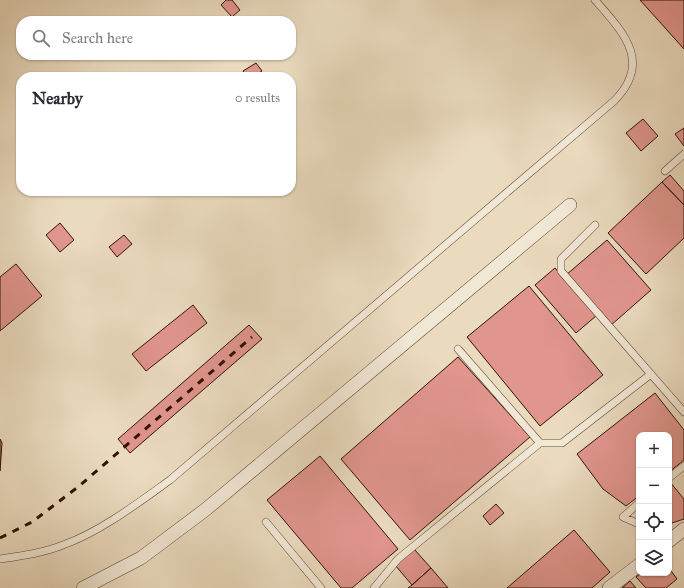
<!DOCTYPE html>
<html lang="en">
<head>
<meta charset="utf-8">
<style>
	:root { --surface:#fff; --page:#f2f2f3; --text:#2b2b33; --muted:#7c7c81; --line:#e1e1e2 }
	body { margin:0; font-family:"IM FELL Great Primer",serif; background:var(--page); color:var(--text) }
	.controls { position:absolute; right:12px; bottom:12px; display:grid; overflow:hidden; border-radius:8px; box-shadow:0 1px 3px #0004 }
	.controls button { width:36px; height:36px; display:grid; place-items:center; padding:0; border:0; border-bottom:1px solid var(--line); background:var(--surface); color:var(--text); font:20px sans-serif }
	.list { margin:0; padding:0; list-style:none }
	h2 { display:flex; justify-content:space-between; align-items:center; height:52px; margin:0; padding:0 16px; font-size:17px }
	h2 small { font-size:13px; font-weight:400; color:var(--muted) }
	.icon { flex:none; width:22px; height:22px; fill:none; stroke:currentColor; stroke-width:2; stroke-linecap:round; stroke-linejoin:round }
	.map { position:relative; flex:none; width:684px; height:588px; overflow:hidden }
	.search { position:absolute; background:var(--surface); box-shadow:0 1px 3px #0004; left:16px; top:16px; width:280px; height:44px; display:flex; align-items:center; gap:10px; box-sizing:border-box; padding:0 14px; border-radius:16px; color:var(--muted); font-size:15px }
	.panel { position:absolute; background:var(--surface); box-shadow:0 1px 3px #0004; left:16px; top:72px; width:280px; height:124px; border-radius:16px }
	.map>svg:first-child { display:block }
</style>
</head>
<body>
<div class="map">
<svg width="684" height="588" viewBox="0 0 684 588">
	<rect width="100%" height="100%" fill="#eadabe"/>
	<filter id="stains"><feTurbulence type="fractalNoise" baseFrequency=".005" numOctaves="4"/><feColorMatrix values="0 0 0 0 .2 0 0 0 0 .09 0 0 0 0 .02 0 0 0 .5 -.17"/></filter>
	<radialGradient id="worn" r=".72"><stop offset=".6" stop-color="#630" stop-opacity="0"/><stop offset="1" stop-color="#630" stop-opacity=".3"/></radialGradient>
	<!-- building -->
	<path fill="#e0958d" stroke="#311204" d="M226 0H232L240 10 232 17 221 5Z
		M640 0H684V49Z
		M256 63 262 71 253 77H247L243 71Z
		M643 119 658 136 641 151 626 133Z
		M684 128V146L675 134Z
		M670 175 684 191V205L662 182Z
		M662 182 684 205V238L646 274 608 233Z
		M60 223 74 240 60 252 46 235Z
		M124 235 132 244 117 257 109 247Z
		M607 240 651 290 610 326 566 275Z
		M16 264 42 296 0 331V277Z
		M555 268 596 316 576 333 535 285Z
		M529 286 603 375 540 426 467 337Z
		M193 305 207 323 146 371 132 354Z
		M249 325 262 339 130 453 118 439Z
		M458 357 530 437 410 540 341 459Z
		M655 393 684 430V460L669 472V435H639V496L626 506 603 489 577 454Z
		M0 439 2 443 0 471Z
		M320 456 398 549 352 588H341L267 500Z
		M670 482 684 499V519L669 524Z
		M496 504 504 513 490 525 483 516Z
		M574 530 610 572 592 588H507Z
		M414 549 431 568 412 585 395 565Z
		M431 568 448 588H408L412 585Z
		M669 568 677 579 666 588H646L636 577 641 573H669Z
		M630 581 636 588H622Z"/>
	<g fill="none" stroke-linecap="round" stroke-linejoin="round">
		<defs>
			<path id="lane" d="M665 171 684 154
				M595 225 561 259V271L684 412
				M458 349 540 443H562L651 374
				M669 478 684 466
				M639 503 623 517 639 524
				M266 522 321 588
				M0 559C21 556 43 553 63 545 100 532 138 503 170 480L614 101C653 62 623 32 595 0
				M374 588 398 559 540 443"/>
			<path id="street" d="M669 541 684 529
				M83 588 141 558 205 510 570 205
				M609 588 639 565"/>
		</defs>
		<!-- lane casing -->
		<use href="#lane" stroke="#5f4432" stroke-width="8"/>
		<!-- street casing -->
		<use href="#street" stroke="#5f4432" stroke-width="14"/>
		<!-- lane -->
		<use href="#lane" stroke="#f1e7d5" stroke-width="7"/>
		<!-- street -->
		<use href="#street" stroke="#f1e7d5" stroke-width="13"/>
		<!-- rail -->
		<path stroke="#311204" stroke-width="3" stroke-dasharray="7 7" stroke-linecap="butt" d="M0 538 32 522 78 487 252 337"/>
	</g>
	<rect width="100%" height="100%" filter="url(#stains)"/>
	<rect width="100%" height="100%" fill="url(#worn)"/>
</svg>
<div class="controls">
<button>+</button>
<button>−</button>
<button><svg class="icon" aria-label="locate" viewBox="0 0 24 24"><circle cx="12" cy="12" r="6"/><path d="M12 2v4M12 18v4M2 12h4M18 12h4"/></svg></button>
<button><svg class="icon" aria-label="layers" viewBox="0 0 24 24"><path d="M12 4l9 5-9 5-9-5zM3 14l9 5 9-5"/></svg></button>
</div>
<div class="search"><svg class="icon" aria-label="search" viewBox="0 0 24 24"><circle cx="10" cy="10" r="6"/><path d="M15 15l6 6"/></svg>Search here</div>
<section class="panel">
<h2>Nearby<small>0 results</small></h2>
<ul class="list">
</ul>
</section>
</div>
</body>
</html>
